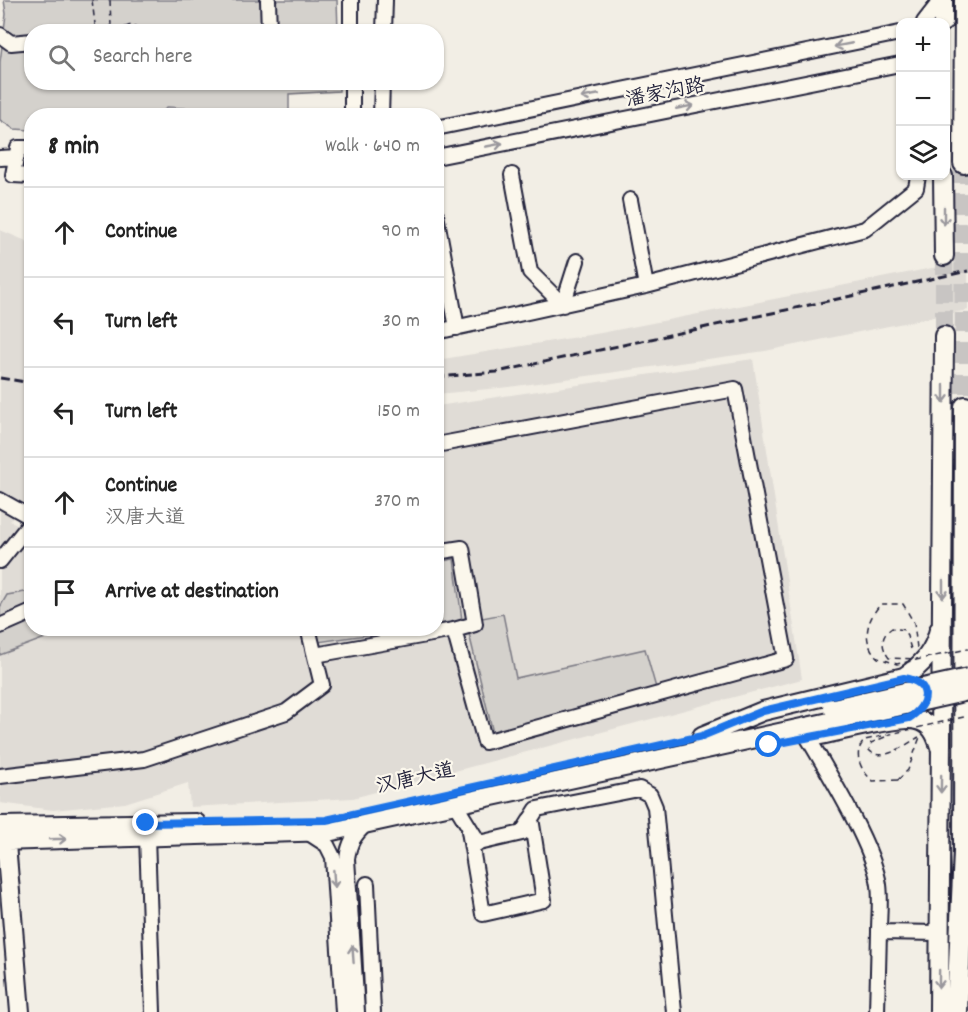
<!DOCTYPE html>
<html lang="en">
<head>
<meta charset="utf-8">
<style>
	:root { --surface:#fff; --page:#f6f6f6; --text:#222; --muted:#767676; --line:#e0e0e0 }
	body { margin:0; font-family:Dekko,"LXGW WenKai TC",sans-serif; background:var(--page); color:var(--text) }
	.controls { position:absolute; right:18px; top:18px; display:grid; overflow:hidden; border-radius:12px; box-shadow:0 2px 4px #0004 }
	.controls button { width:54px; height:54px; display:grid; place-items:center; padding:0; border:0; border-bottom:2px solid var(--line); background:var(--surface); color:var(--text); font:30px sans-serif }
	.stop { position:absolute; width:18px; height:18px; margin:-14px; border:4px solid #1a73e8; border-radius:50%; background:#fff }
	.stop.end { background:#1a73e8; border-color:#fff; box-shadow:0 2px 6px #0008 }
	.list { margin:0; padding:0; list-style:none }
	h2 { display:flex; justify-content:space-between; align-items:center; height:78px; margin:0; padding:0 24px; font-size:26px }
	h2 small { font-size:20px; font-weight:400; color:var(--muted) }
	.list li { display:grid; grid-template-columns:39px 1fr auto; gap:18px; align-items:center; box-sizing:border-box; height:90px; padding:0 24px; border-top:2px solid var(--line) }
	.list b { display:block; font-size:22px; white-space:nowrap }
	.list p { margin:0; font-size:20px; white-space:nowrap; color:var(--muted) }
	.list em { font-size:20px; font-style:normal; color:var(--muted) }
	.icon { flex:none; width:33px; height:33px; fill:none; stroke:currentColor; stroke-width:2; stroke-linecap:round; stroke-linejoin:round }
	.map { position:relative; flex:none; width:968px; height:1012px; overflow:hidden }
	.search { position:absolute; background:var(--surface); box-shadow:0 2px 4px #0004; left:24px; top:24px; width:420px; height:66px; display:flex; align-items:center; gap:15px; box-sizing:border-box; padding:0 21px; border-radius:24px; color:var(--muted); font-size:22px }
	.panel { position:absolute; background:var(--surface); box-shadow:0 2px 4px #0004; left:24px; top:108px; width:420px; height:528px; border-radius:24px }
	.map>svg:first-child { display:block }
</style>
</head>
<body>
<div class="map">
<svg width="968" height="1012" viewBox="0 0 968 1012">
	<rect width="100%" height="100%" fill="#f2eee5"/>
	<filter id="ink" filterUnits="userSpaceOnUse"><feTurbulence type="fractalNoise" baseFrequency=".0167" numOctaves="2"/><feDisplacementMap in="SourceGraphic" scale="12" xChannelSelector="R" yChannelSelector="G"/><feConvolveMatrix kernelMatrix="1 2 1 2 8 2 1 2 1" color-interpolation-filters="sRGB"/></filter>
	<g filter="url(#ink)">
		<!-- built -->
		<path fill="#e0dcd6" d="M0 230 31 243V498L10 521 26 528 31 521 32 628H436L437 406 753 359 802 679 353 798 190 807 188 783 125 803 53 810 0 803Z
			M968 261V310L765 351 509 387 437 394V360L601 333Z"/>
		<!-- green -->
		<path fill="#d4d1cc" stroke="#7b7a84" stroke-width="1.5" d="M4 0H337L338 31 32 32V82L339 83V91L289 94V115H214L212 110 167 107 160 115 32 116 31 130 14 129 0 120V62L6 14Z
			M454 559 462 620 437 624V562Z
			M31 591 32 628 69 629 0 655V607L7 595Z
			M503 614 516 678 645 649 656 688 493 733 466 621Z
			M315 628 408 629 318 642Z"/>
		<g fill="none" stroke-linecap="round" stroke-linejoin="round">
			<!-- major-tunnel -->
			<path stroke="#c8c5c3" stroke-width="18" stroke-dasharray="18 9" stroke-linecap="butt" d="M944 256V336"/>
			<!-- highway-tunnel -->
			<path stroke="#c8c5c3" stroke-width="20" stroke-dasharray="20 10" stroke-linecap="butt" d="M964 163 965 407"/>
			<defs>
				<path id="minor" d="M268 0 269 32
					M351 0V32
					M924 22 941 0
					M384 32 385 0
					M0 35 11 43 32 41
					M349 116 352 111V82
					M381 116 382 82
					M436 128 900 33
					M32 148H18L13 175 32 176
					M436 157 900 64
					M0 158 17 157
					M512 175 530 272 563 305 577 261
					M630 200 646 286
					M436 215 457 328
					M436 332 646 286 865 229 916 188 918 176
					M0 500 32 518
					M436 552 462 548 475 624 454 630
					M0 561 32 521
					M0 626 32 612
					M315 655 454 630 485 742 786 659 735 389 436 445
					M808 738C828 772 874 847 879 885 881 900 879 916 879 932L940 933
					M0 776 144 759 286 712 322 685 308 628
					M455 804 479 843 522 833 537 809 639 789 650 795 655 807 674 1012
					M469 831 483 914 544 900 531 818
					M307 832 327 845 333 857 343 1012
					M147 836 153 1012
					M367 884 373 1012
					M357 1012 347 859C349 843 354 835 366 824
					M877 1012 879 932"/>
				<path id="major" d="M943 0V22
					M943 176 944 256
					M702 736 763 711 904 677C922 665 934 652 939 630
					M816 736C838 732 899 715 917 720 931 723 936 734 940 747
					M0 826 196 823
					M5 832 20 1012
					M0 841 332 831 834 721
					M939 1012 944 336"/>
				<path id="highway" d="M964 163 965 0
					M957 1012 964 852 965 407"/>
			</defs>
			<!-- minor casing -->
			<use href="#minor" stroke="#22223b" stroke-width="18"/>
			<!-- major casing -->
			<use href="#major" stroke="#22223b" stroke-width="22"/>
			<!-- highway casing -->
			<use href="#highway" stroke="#22223b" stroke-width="24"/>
			<!-- path -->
			<path stroke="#22223b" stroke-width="1.5" stroke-dasharray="6 4.5" stroke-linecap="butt" d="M92 0 96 32
				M110 0 111 27 118 30 131 25 155 32
				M885 737 871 743 869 750C882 764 906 744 919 737
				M898 780 908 770 920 737"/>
			<!-- minor -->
			<use href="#minor" stroke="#fbf7ec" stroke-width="14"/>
			<!-- major -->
			<use href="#major" stroke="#fbf7ec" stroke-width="18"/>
			<!-- highway -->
			<use href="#highway" stroke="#fbf7ec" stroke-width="20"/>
			<!-- rail -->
			<path stroke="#22223b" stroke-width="3" stroke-dasharray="9 4.5" stroke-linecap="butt" d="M436 377 497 372 968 271
				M0 378 32 383"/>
			<defs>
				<path id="major-bridge" d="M833 708 968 678
					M834 721 968 691"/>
			</defs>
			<!-- major-bridge casing -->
			<use href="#major-bridge" stroke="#22223b" stroke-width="22" stroke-linecap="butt"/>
			<!-- path-bridge -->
			<path stroke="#22223b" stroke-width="1.5" stroke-dasharray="6 4.5" stroke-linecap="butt" d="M917 648 914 623 903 604H881C866 620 861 642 878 658L897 664 968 649
				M911 649 905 630 892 628C880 636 881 647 889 658L918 659
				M898 780 873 781C860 770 852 753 865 740L968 716"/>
			<!-- major-bridge -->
			<use href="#major-bridge" stroke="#fbf7ec" stroke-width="18"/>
		</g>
		<!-- one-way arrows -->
		<defs><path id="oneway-shaft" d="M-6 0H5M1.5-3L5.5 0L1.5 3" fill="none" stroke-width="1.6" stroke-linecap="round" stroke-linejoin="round" transform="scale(1.5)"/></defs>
		<g stroke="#99979c">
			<use href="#oneway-shaft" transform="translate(843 45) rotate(169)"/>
			<use href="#oneway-shaft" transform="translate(590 96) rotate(169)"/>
			<use href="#oneway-shaft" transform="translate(685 107) rotate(-11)"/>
			<use href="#oneway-shaft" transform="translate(494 145) rotate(-11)"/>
			<use href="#oneway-shaft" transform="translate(944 216) rotate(90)"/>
			<use href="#oneway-shaft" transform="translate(944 394) rotate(90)"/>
			<use href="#oneway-shaft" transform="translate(943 589) rotate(90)"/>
			<use href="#oneway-shaft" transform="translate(941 784) rotate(91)"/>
			<use href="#oneway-shaft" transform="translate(58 839) rotate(-2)"/>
			<use href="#oneway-shaft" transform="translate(334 879) rotate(86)"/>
			<use href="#oneway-shaft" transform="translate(353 954) rotate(-94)"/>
			<use href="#oneway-shaft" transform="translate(939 979) rotate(91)"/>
		</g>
	</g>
	<g fill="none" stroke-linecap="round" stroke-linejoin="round" filter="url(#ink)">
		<!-- route -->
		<path stroke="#1a73e8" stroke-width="8" d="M146 823 326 820 702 736 763 711 904 678C932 682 930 705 909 718L769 745"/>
	</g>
	<g text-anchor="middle" stroke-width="4.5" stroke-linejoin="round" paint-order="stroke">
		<!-- street labels -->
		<g font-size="20" fill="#22223b" stroke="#fbf7ec">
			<text transform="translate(665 91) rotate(-11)" y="7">潘家沟路</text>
			<text transform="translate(415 777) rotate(-13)" y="7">汉唐大道</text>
		</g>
	</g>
</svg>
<div class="controls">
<button>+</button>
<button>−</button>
<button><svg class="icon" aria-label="layers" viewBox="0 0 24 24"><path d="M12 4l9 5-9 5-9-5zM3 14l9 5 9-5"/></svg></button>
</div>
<div class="stop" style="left:769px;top:745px"></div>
<div class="stop end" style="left:146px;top:823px"></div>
<div class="search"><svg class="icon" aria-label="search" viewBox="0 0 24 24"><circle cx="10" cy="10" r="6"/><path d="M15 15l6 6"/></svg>Search here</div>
<section class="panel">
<h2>8 min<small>Walk · 640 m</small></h2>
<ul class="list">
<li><svg class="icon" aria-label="ahead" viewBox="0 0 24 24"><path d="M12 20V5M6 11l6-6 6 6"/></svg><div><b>Continue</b></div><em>90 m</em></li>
<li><svg class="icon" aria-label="left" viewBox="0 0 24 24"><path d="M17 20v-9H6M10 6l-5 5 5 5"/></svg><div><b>Turn left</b></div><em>30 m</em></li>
<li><svg class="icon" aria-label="left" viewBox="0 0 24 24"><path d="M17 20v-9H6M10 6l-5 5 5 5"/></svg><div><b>Turn left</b></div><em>150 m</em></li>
<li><svg class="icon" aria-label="ahead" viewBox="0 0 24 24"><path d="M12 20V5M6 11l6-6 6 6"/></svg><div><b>Continue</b><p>汉唐大道</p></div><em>370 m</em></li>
<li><svg class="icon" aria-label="arrive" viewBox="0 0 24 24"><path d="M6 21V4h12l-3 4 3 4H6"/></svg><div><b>Arrive at destination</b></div></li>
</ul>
</section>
</div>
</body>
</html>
